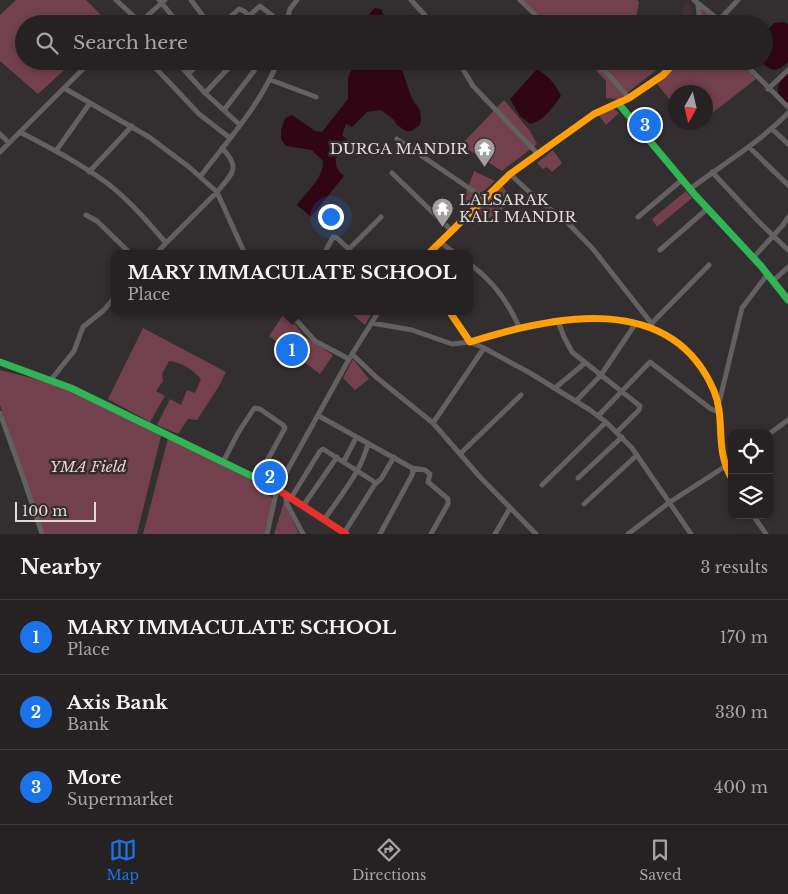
<!DOCTYPE html>
<html lang="en">
<head>
<meta charset="utf-8">
<style>
	:root { --surface:#262223; --page:#2e2a2b; --text:#f1f3f6; --muted:#a4a4a6; --line:#423f41; --accent:#1a73e8 }
	body { margin:0; font-family:"Libre Baskerville",serif; background:var(--page); color:var(--text) }
	.controls { position:absolute; right:15px; bottom:15px; display:grid; overflow:hidden; border-radius:10px; box-shadow:0 2px 8px #0003 }
	.controls button { width:45px; height:45px; display:grid; place-items:center; padding:0; border:0; border-bottom:1px solid var(--line); background:var(--surface); color:var(--text); font:25px sans-serif }
	.compass { position:absolute; left:668px; top:85px; width:45px; height:45px; border-radius:50%; background:var(--surface); box-shadow:0 2px 8px #0003; rotate:188deg }
	.scale { position:absolute; left:15px; bottom:12px; width:81px; box-sizing:border-box; padding-left:5px; border:2px solid #ded9da; border-top:0; font-size:14px; line-height:18px; white-space:nowrap; color:#ded9da; -webkit-text-stroke:4px #342d2e; paint-order:stroke }
	.you { position:absolute; left:330px; top:216px; width:18px; height:18px; margin:-12px; border:4px solid #fff; border-radius:50%; background:#1a73e8; box-shadow:0 0 0 8px #1a73e833 }
	.badge { display:grid; place-items:center; width:32px; height:32px; border-radius:50%; background:var(--accent); color:#fff; font-size:16px; font-weight:700 }
	.pin { position:absolute; translate:-50% -50%; border:2px solid #fff; box-shadow:0 1px 5px #0006 }
	.popup { position:absolute; left:111px; top:250px; width:362px; height:65px; box-sizing:border-box; display:grid; place-content:center; border-radius:10px; background:var(--surface); filter:drop-shadow(0 1px 4px #0005); font-size:16px; white-space:nowrap; color:var(--muted) }
	.popup b { font-size:19px; color:var(--text) }
	.popup::after { content:''; position:absolute; left:50%; top:100%; margin-left:-10px; border:10px solid transparent; border-top-color:var(--surface) }
	.list { margin:0; padding:0; list-style:none }
	h2 { display:flex; justify-content:space-between; align-items:center; height:65px; margin:0; padding:0 20px; font-size:21px }
	h2 small { font-size:16px; font-weight:400; color:var(--muted) }
	.list li { display:grid; grid-template-columns:32px 1fr auto; gap:15px; align-items:center; box-sizing:border-box; height:75px; padding:0 20px; border-top:1px solid var(--line) }
	.list b { display:block; font-size:19px; white-space:nowrap }
	.list p { margin:0; font-size:16px; white-space:nowrap; color:var(--muted) }
	.list em { font-size:16px; font-style:normal; color:var(--muted) }
	.icon { flex:none; width:28px; height:28px; fill:none; stroke:currentColor; stroke-width:2; stroke-linecap:round; stroke-linejoin:round }
	.map { position:relative; flex:none; width:788px; height:534px; overflow:hidden }
	.search { position:absolute; background:var(--surface); box-shadow:0 2px 8px #0003; left:15px; right:15px; top:15px; height:55px; display:flex; align-items:center; gap:12px; box-sizing:border-box; padding:0 18px; border-radius:28px; color:var(--muted); font-size:19px }
	.sheet { height:290px; background:var(--surface) }
	nav { display:flex; justify-content:space-around; align-items:center; box-sizing:border-box; height:70px; border-top:1px solid var(--line); background:var(--surface); font-size:14px; color:var(--muted) }
	nav a { display:grid; justify-items:center; gap:2px }
	nav .on { color:var(--accent) }
	.map>svg:first-child { display:block }
</style>
</head>
<body>
<div class="map">
<svg width="788" height="534" viewBox="0 0 788 534">
	<rect width="100%" height="100%" fill="#332e2f"/>
	<!-- built -->
	<path fill="#403335" d="M687 2 692 9 694 17 693 24H685L681 11Z"/>
	<!-- green -->
	<path fill="#72414d" d="M16 0H86L110 24H24V61H74L38 94 0 61V15Z
		M517 0H637L639 2 635 24H542Z
		M700 7 716 19 709 24H699Z
		M587 61H668L619 99 606 98V81Z
		M679 61H739L756 79 706 118V92H676L675 106 657 84Z
		M504 100 530 131 537 144 502 171 461 145Z
		M610 105 619 113 606 125 598 114Z
		M553 150 562 163 552 172 547 167 543 169 537 163Z
		M474 171 495 181 467 206 465 196Z
		M502 185 513 202 479 225 470 219Z
		M686 191 692 198 657 227 652 219Z
		M349 311H373L365 325Z
		M285 312 304 336 333 355 320 374 269 336Z
		M143 328 226 372 219 386 197 420 188 419 178 434 157 425 170 399 181 405 187 390 195 393 201 379C192 369 183 363 169 361L162 374 163 381 156 391 165 396 150 422 108 399Z
		M353 359 369 379 355 390 343 378Z
		M0 370 71 388 162 432 137 534H44L0 405Z
		M168 438 248 478 276 501 268 534H143Z
		M284 502 299 534H274Z"/>
	<!-- water -->
	<path fill="#300615" d="M375 8 381 9 388 24H369V14Z
		M783 22 788 24V62C776 74 771 71 760 61H764V34L774 23Z
		M355 61H399L412 99 420 110 421 121 419 126 411 131H406L397 125 394 120 381 110 367 112 352 127 346 124 342 135 347 140C337 152 329 164 344 176L311 217 297 205C307 192 324 177 323 161L312 150 286 146 281 139V130L285 118 292 115 315 131 322 132 348 99V78Z
		M537 69C548 76 556 84 561 96 552 108 545 120 530 124L520 116 510 99Z
		M788 71V107C773 91 776 87 788 71Z"/>
	<g fill="none" stroke-linecap="round" stroke-linejoin="round">
		<!-- street -->
		<path stroke="#636061" stroke-width="5" d="M116 0 141 23
			M159 0 179 24
			M191 0 209 24
			M411 0 433 24
			M520 0 545 24
			M694 0 719 20 715 24
			M698 5 700 24
			M719 20 738 0
			M138 24 165 0
			M222 24 239 9 244 11 258 24
			M240 24 260 6 283 24
			M286 24 290 9 297 0
			M149 61 199 114 230 138
			M176 61 205 93 240 125
			M458 61 473 86 538 154
			M592 61 607 73 629 98
			M742 61 788 107
			M188 74 202 61
			M271 80 316 97
			M64 88 149 137 189 167 217 192C233 173 241 168 222 148
			M768 89 788 70
			M205 93 235 61
			M224 110 254 71 258 61
			M772 129 788 144
			M20 132C50 148 80 163 107 183 129 200 148 222 166 243L156 254
			M0 134 9 143
			M397 139 485 199
			M749 147 788 185
			M56 151 90 103
			M0 152 91 61
			M89 172 132 126
			M712 172 758 221 788 250
			M392 173 452 231
			M510 174 539 201 564 219 593 249 652 324
			M200 177C228 140 261 104 278 61
			M690 189C723 164 759 143 788 113
			M86 215 97 221 131 254
			M638 217 683 179
			M440 242 456 254
			M166 243 217 192 245 254
			M660 250 707 209
			M324 254 333 237 337 238 354 254
			M344 254 381 217
			M753 258 783 225 788 217
			M470 264C493 281 508 301 519 327
			M773 281 788 267
			M288 311 315 341 349 359
			M295 317 302 311
			M558 321 564 337 572 352 640 406 639 410 617 432
			M372 323 412 330 452 344 470 342 484 348 530 373 590 410 606 422 632 448 691 534
			M649 326 709 265
			M352 354 376 377 433 423 480 477 536 534
			M50 381 74 351 83 327 104 310 114 298
			M555 388 585 363
			M576 401 601 375 636 323
			M719 403 742 308 767 275
			M0 413 24 480 42 534
			M319 416 412 468 413 473 411 477 380 534
			M598 416 650 362 711 409 719 412
			M433 423 484 348
			M769 434 788 420
			M460 454 521 395
			M344 461 356 438
			M223 462 238 433 253 410 255 408 260 409 283 425 285 428 257 479
			M412 468 425 470 430 474 428 482 448 499V504L431 534
			M578 478 622 437
			M542 485 606 422
			M285 494 287 504 303 534
			M291 498 320 451 323 449 376 483
			M584 504 637 455
			M303 506 337 457
			M753 515 766 534
			M324 520C340 496 362 471 368 443
			M344 533 375 484 381 479 394 457
			M267 534 277 489 349 359 379 311
			M495 534 510 508
			M628 534 670 502 732 462"/>
		<!-- fast -->
		<path stroke="#30b455" stroke-width="7" d="M618 103 695 195 761 266 788 300
			M0 362 71 388 264 482"/>
		<!-- slow -->
		<path stroke="#ff9f0a" stroke-width="7" d="M428 254 510 174 594 114 629 98 663 75 676 61
			M449 311 470 342C552 316 671 290 714 391 726 420 714 448 732 479"/>
		<!-- jam -->
		<path stroke="#e5322d" stroke-width="7" d="M264 482 277 489 346 534"/>
	</g>
	<!-- icons -->
	<defs>
		<symbol id="temple-pin" viewBox="-11 -11 22 30"><path d="M0 17L-7.5 6A9.5 9.5 0 1 1 7.5 6Z" fill="#a29d9e" stroke="#342d2e"/><path d="M0-6L5-2H3V0L6.5 2.5H4V6H1.5V3h-3V6H-4V2.5H-6.5L-3 0V-2H-5Z" fill="#fff"/></symbol>
	</defs>
	<g fill-rule="evenodd">
		<use href="#temple-pin" x="472" y="136" width="25" height="34"/>
		<use href="#temple-pin" x="430" y="196" width="25" height="34"/>
	</g>
	<g text-anchor="middle" stroke-width="5" stroke-linejoin="round" paint-order="stroke">
		<!-- poi labels -->
		<g font-size="15" fill="#ded9da" stroke="#342d2e" text-anchor="end">
			<text x="468" y="154">DURGA MANDIR</text>
			<text x="459" y="205" text-anchor="start">LALSARAK<tspan x="459" dy="17">KALI MANDIR</tspan></text>
		</g>
		<!-- park labels -->
		<g font-size="15" font-style="italic" fill="#f6cbd3" stroke="#342d2e">
			<text x="88" y="472">YMA Field</text>
		</g>
	</g>
</svg>
<div class="controls">
<button><svg class="icon" aria-label="locate" viewBox="0 0 24 24"><circle cx="12" cy="12" r="6"/><path d="M12 2v4M12 18v4M2 12h4M18 12h4"/></svg></button>
<button><svg class="icon" aria-label="layers" viewBox="0 0 24 24"><path d="M12 4l9 5-9 5-9-5zM3 14l9 5 9-5"/></svg></button>
</div>
<svg class="compass" viewBox="-18 -18 36 36"><path d="M0-13l5 13h-10z" fill="#e53935"/><path d="M0 13l5-13h-10z" fill="#a4a4a6"/></svg>
<div class="scale">100 m</div>
<div class="you"></div>
<div class="pin badge" style="left:292px;top:350px">1</div>
<div class="popup"><b>MARY IMMACULATE SCHOOL</b>Place</div>
<div class="pin badge" style="left:270px;top:477px">2</div>
<div class="pin badge" style="left:645px;top:125px">3</div>
<div class="search"><svg class="icon" aria-label="search" viewBox="0 0 24 24"><circle cx="10" cy="10" r="6"/><path d="M15 15l6 6"/></svg>Search here</div>
</div>
<section class="sheet">
<h2>Nearby<small>3 results</small></h2>
<ul class="list">
<li><span class="badge">1</span><div><b>MARY IMMACULATE SCHOOL</b><p>Place</p></div><em>170 m</em></li>
<li><span class="badge">2</span><div><b>Axis Bank</b><p>Bank</p></div><em>330 m</em></li>
<li><span class="badge">3</span><div><b>More</b><p>Supermarket</p></div><em>400 m</em></li>
</ul>
</section>
<nav>
<a class="on"><svg class="icon" aria-label="map" viewBox="0 0 24 24"><path d="M3 6l6-2 6 2 6-2v14l-6 2-6-2-6 2zM9 4v14M15 6v14"/></svg>Map</a>
<a><svg class="icon" aria-label="directions" viewBox="0 0 24 24"><path d="M12 3l9 9-9 9-9-9zM9 14v-3h6M13 9l2 2-2 2"/></svg>Directions</a>
<a><svg class="icon" aria-label="saved" viewBox="0 0 24 24"><path d="M7 4h10v16l-5-4-5 4z"/></svg>Saved</a>
</nav>
</body>
</html>
